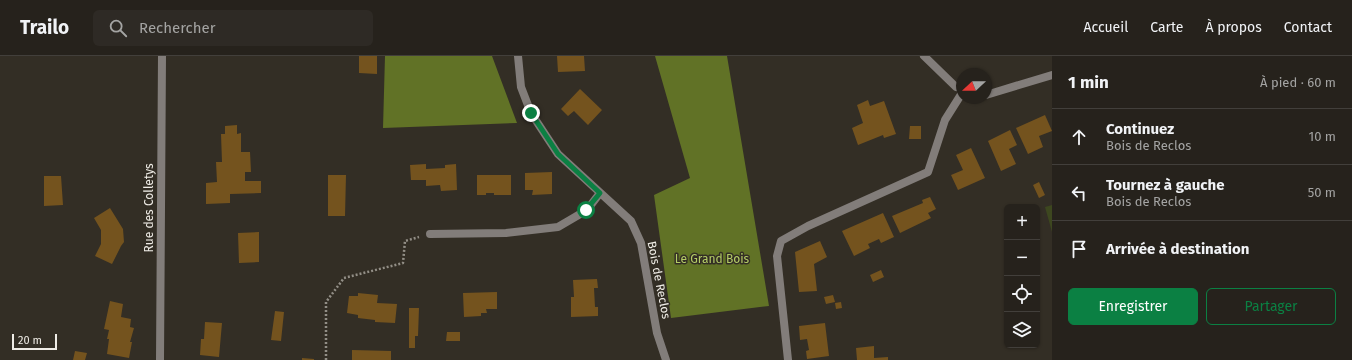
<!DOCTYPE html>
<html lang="fr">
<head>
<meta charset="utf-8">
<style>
	:root { --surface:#26221c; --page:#2e2a25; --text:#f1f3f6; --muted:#a4a4a3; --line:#423f3b; --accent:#0b8043 }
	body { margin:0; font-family:"Fira Sans",sans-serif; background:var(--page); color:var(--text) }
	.controls { position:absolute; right:12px; bottom:12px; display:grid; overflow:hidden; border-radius:6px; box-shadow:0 1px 3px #0004 }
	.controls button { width:36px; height:36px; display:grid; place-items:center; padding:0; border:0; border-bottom:1px solid var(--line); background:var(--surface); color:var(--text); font:20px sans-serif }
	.compass { position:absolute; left:956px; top:12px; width:36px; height:36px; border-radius:50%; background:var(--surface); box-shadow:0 1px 3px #0004; rotate:248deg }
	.scale { position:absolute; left:12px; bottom:10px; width:45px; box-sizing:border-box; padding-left:4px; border:2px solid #efece6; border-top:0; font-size:11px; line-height:14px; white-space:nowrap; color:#efece6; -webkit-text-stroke:3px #332e25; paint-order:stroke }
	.stop { position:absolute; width:12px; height:12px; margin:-9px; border:3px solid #0b8043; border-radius:50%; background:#fff }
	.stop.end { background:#0b8043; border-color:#fff; box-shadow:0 1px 4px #0008 }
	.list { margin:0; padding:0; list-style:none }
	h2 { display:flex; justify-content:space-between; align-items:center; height:52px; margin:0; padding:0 16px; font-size:17px }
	h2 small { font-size:13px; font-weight:400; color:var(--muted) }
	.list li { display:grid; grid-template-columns:26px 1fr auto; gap:12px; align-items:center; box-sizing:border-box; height:56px; padding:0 16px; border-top:1px solid var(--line) }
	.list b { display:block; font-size:15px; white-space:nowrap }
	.list p { margin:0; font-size:13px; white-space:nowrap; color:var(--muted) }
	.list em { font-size:13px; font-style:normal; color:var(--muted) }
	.actions { display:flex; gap:8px; padding:12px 16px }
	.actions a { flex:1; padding:9px 0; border:1px solid var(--accent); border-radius:6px; text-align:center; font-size:14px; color:var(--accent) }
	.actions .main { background:var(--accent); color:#fff }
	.icon { flex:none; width:22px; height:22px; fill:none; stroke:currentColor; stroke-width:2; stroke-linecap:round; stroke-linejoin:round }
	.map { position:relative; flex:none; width:1052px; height:304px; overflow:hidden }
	header { display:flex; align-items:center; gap:24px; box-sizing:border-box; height:56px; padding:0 20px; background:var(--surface); border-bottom:1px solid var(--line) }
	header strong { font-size:19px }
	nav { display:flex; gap:22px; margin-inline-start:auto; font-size:14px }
	.search { width:280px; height:36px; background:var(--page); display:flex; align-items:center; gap:10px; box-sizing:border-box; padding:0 14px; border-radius:6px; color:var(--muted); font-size:15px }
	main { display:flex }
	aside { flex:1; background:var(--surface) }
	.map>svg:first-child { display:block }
</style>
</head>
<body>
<header>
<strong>Trailo</strong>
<div class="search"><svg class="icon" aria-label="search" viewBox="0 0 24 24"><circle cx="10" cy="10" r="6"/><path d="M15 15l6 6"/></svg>Rechercher</div>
<nav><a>Accueil</a><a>Carte</a><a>À propos</a><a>Contact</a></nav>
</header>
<main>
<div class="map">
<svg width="1052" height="304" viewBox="0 0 1052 304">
	<rect width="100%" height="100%" fill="#332e25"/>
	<!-- green -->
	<path fill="#3d471f" d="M1052 149V176L1045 151Z"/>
	<!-- forest -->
	<path fill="#617226" d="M385 0H492L517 67 383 72Z
		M655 0H727L769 250 671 262 654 139 690 122Z"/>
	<!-- building -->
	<path fill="#74531e" d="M359 0H377V18L359 17Z
		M557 0H584L585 15 558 16Z
		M580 33 602 54 588 69 574 55 568 60 561 53Z
		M868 44 870 50 884 45 896 78 884 82 883 79 858 89 852 72 863 67 857 49Z
		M1045 59 1052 75 1039 80 1043 91 1028 98 1016 72Z
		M237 69V78L241 77V96H250L251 116H245V125H261V137L230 138V147L206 148V127L217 126 216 106H222L221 78H225V70Z
		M910 70H921V83H909Z
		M1010 74 1017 89 1009 93 1016 108 1001 115 988 85Z
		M971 92 985 122 958 134 951 119 963 114 956 99Z
		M426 108V113L445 112V109L456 108 457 134 441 135 440 129 426 130V124H411L410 109Z
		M552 116V138L532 139 533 134H525V117Z
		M328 119H346L345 160H328Z
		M477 119H511V139H494V137H486V139H477Z
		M44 120H61L63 149 44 150Z
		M1039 126 1045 139 1039 142 1033 129Z
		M930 141 936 153 928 157 931 162 900 177 892 160 923 147 922 144Z
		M110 152 123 173 124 186 121 190 112 208 95 200 101 188V174L94 162Z
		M883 157 894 181 881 187 879 183 868 188 870 192 854 200 842 175Z
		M259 176V206L239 207 238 177Z
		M820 185 827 201 814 208 817 235 799 236 795 196Z
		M881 214 884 221 873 226 870 219Z
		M597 223 598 232H594L595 251H598V260L571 261V241H574L573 224Z
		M497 236V253H486L487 257H481V260L464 261 463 237Z
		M358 237 378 239 377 247 397 248 395 267 375 266V264L358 262V259L347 257 349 240H358Z
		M833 239 835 246 826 248 824 241Z
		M110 245 123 248 121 261 131 263 130 271 134 272 130 286H132L129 302 107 298 109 283H107L109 274 104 273Z
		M841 246 842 252 836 253 835 247Z
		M409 252H419L418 280H415V292H409Z
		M275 255 284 256 281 285 271 284Z
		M205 266 222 267 219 301 200 299 201 283H204Z
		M825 267 829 300 807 303 806 295 809 294 807 283 800 284 799 270Z
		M447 276H460V285H446Z
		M874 290V302L888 301V304H857L856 292Z
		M352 294 391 295V304H352Z
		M75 295 87 297 85 304H73Z
		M302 302 314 303V304H302Z"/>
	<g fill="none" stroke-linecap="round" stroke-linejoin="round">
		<!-- path -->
		<path stroke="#928e86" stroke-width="2.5" stroke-dasharray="2 2" stroke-linecap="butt" d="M326 304V246L344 222 403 207 405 185 419 181"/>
		<!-- minor -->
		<path stroke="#827d7a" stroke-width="8" d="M518 0 521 31 531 57 558 98 631 165 641 187 657 277 666 304
			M924 0 956 31 962 32
			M986 39 1052 19
			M430 178 506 177 558 171 587 154 600 137
			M160 304 162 0
			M788 304 777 200 781 185 808 170 928 116 945 64 962 37"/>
	</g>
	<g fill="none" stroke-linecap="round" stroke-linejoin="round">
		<!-- route -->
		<path stroke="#0b8043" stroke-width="5" d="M531 57 558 98 600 137 586 154"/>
	</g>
	<g text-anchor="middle" stroke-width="3" stroke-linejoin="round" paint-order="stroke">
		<!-- street labels -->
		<g font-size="12" fill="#efece6" stroke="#332e25">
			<text transform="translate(149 152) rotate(-90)" y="4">Rue des Colletys</text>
			<text transform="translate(659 224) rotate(79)" y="4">Bois de Reclos</text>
		</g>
		<!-- park labels -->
		<g font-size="12" fill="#b5cd67" stroke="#332e25">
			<text x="712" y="207">Le Grand Bois</text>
		</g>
	</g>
</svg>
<div class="controls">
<button>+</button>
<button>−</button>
<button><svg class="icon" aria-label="locate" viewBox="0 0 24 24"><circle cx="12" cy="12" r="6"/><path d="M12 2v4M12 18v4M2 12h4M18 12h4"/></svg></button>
<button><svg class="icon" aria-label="layers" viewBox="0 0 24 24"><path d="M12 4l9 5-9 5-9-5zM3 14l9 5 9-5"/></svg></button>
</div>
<svg class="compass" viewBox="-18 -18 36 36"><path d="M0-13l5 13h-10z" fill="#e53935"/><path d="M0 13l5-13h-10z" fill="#a4a4a3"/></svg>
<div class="scale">20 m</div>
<div class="stop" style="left:586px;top:154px"></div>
<div class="stop end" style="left:531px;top:57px"></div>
</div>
<aside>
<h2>1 min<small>À pied · 60 m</small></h2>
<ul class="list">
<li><svg class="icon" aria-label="ahead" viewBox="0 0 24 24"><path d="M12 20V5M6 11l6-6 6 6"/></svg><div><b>Continuez</b><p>Bois de Reclos</p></div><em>10 m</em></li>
<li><svg class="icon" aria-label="left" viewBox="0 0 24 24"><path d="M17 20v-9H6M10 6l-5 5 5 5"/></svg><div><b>Tournez à gauche</b><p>Bois de Reclos</p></div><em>50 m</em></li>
<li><svg class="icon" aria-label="arrive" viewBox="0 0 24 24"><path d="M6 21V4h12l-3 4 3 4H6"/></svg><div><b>Arrivée à destination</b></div></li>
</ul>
<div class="actions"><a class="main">Enregistrer</a><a>Partager</a></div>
</aside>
</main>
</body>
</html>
